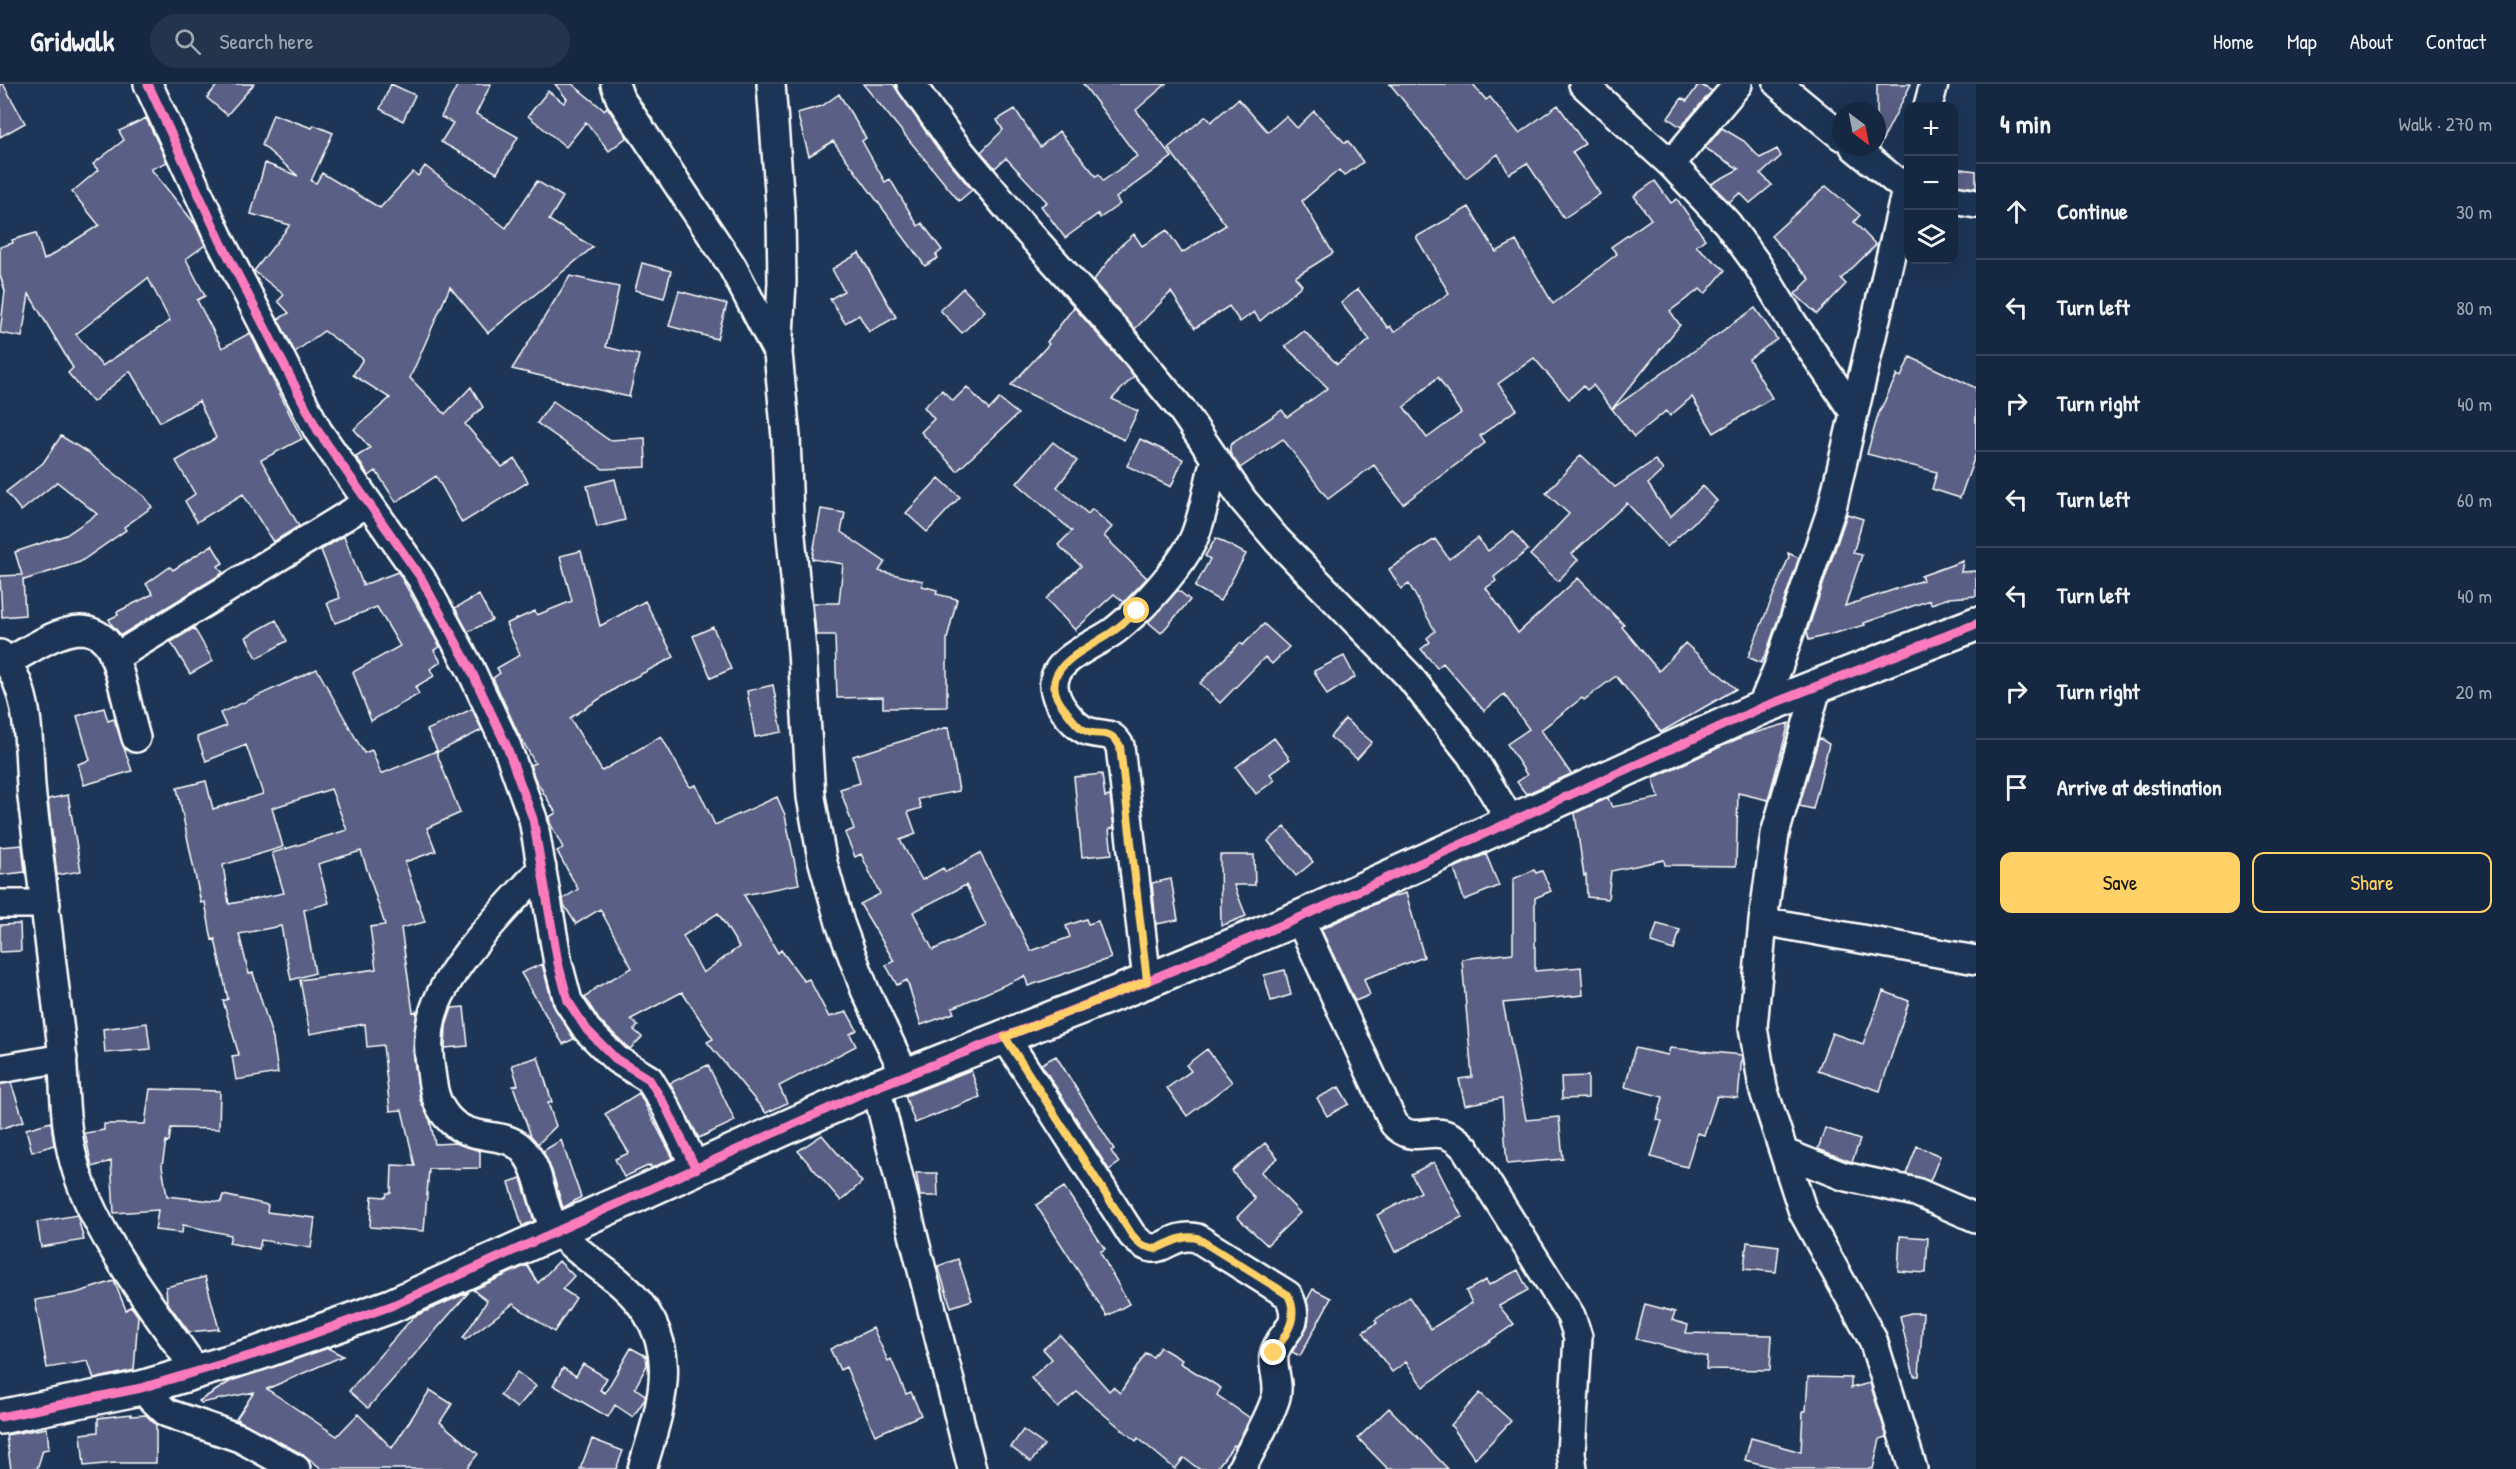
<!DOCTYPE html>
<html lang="en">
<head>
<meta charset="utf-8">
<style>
	:root { --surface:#162841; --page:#23344c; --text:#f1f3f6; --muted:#9ea6b1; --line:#35445a; --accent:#ffd166 }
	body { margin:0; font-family:"Patrick Hand",sans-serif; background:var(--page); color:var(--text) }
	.controls { position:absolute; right:18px; top:18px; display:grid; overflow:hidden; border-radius:12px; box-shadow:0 6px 24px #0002 }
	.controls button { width:54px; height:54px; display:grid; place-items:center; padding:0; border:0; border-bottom:2px solid var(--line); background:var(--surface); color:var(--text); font:30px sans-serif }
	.compass { position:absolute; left:1832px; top:18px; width:54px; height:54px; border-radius:50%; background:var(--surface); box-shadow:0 6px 24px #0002; rotate:148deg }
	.stop { position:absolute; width:18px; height:18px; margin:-14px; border:4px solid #ffd166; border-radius:50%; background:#fff }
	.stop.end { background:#ffd166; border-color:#fff; box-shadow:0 2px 6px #0008 }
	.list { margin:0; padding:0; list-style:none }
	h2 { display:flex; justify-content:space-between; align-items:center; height:78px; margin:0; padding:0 24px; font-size:26px }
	h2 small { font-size:20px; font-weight:400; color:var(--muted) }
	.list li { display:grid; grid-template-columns:39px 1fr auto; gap:18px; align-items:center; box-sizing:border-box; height:96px; padding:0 24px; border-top:2px solid var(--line) }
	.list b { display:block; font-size:22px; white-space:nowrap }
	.list em { font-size:20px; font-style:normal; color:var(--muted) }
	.actions { display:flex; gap:12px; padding:18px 24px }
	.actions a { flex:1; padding:14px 0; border:2px solid var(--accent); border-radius:12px; text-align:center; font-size:21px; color:var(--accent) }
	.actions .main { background:var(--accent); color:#111 }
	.icon { flex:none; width:33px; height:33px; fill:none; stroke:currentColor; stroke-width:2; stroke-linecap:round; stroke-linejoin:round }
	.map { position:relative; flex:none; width:1976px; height:1385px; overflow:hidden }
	header { display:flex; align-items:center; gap:36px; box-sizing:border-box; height:84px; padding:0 30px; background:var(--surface); border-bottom:2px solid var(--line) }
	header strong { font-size:28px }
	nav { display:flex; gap:33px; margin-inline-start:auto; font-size:21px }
	.search { width:420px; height:54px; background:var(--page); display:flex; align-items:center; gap:15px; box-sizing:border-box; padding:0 21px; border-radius:33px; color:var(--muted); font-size:22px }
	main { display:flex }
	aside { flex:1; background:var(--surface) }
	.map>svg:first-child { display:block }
</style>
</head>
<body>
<header>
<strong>Gridwalk</strong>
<div class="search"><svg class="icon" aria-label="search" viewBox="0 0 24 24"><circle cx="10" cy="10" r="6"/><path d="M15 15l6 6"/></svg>Search here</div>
<nav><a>Home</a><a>Map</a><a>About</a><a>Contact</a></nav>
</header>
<main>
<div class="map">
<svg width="1976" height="1385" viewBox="0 0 1976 1385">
	<rect width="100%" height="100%" fill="#1d3557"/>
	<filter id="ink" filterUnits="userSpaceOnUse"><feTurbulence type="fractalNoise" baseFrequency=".0167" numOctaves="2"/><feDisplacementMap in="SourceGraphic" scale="12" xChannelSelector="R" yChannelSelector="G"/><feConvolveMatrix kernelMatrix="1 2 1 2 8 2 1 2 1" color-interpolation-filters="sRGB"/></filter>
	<g filter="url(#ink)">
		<!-- building -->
		<path fill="#5a5f85" stroke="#fff" stroke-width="1.5" fill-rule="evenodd" d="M0 0H3L25 39 0 53Z
			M218 0H254L227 31 207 14Z
			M391 0 415 11 403 37 380 25Z
			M458 0H491L476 30 518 53 497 89 441 58 453 39 441 33Z
			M555 0H572L604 26 607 23 627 53 609 67 586 38 566 63 528 32 548 7 564 19 567 15Z
			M863 0H893L938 65 972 106 959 117Z
			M1083 0H1166L1136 26 1172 73 1116 114 1120 120 1100 134 1098 130 1065 154 1041 122 1047 118 1006 74 995 84 981 68 1003 46 997 36 1015 25 1040 63 1059 47 1096 92 1099 90 1103 97 1137 72Z
			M1390 0H1473L1486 16 1490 13 1519 49 1558 21 1585 60 1572 68 1600 110 1564 134 1527 79 1509 90 1498 70 1466 94Z
			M1699 0 1712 7 1681 43 1668 34 1682 14 1687 17Z
			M1877 0H1911L1879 63 1877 61Z
			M839 10 866 54 862 57 885 98 890 95 918 142 922 139 942 166 936 171 938 174 925 182 833 57 809 72 797 29 822 22Z
			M1238 15 1268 48 1286 32 1297 44 1314 27 1345 59 1348 57 1363 78 1344 92 1339 86 1302 117 1333 169 1295 193 1302 201 1260 237 1254 228 1240 238 1229 222 1195 244 1171 208 1135 245 1093 197 1120 162 1134 150 1142 162 1167 146 1182 169 1226 141 1168 64 1206 32 1211 38Z
			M273 30 312 44 314 41 333 49 311 97 316 99 322 89 380 124 413 88 418 92 425 82 506 144 537 97 563 113 549 136 593 163 488 249 450 203 410 294 445 330 471 303 483 323 465 340 502 383 515 375 528 398 462 439 436 392 396 418 376 387 369 392 356 373 370 364 354 345 390 314 353 291 363 275 324 247 295 268 278 235 289 229 278 217 284 211 254 187 290 141 251 130 265 79 298 92 262 61Z
			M146 34 167 78 151 85 195 140 205 161 186 175 205 212 197 216 222 264 250 249 302 355 261 376 299 442 273 458 243 410 197 438 185 417 195 410 176 377 216 354 199 317 160 338 130 287 93 318 68 289 73 284 29 210 22 253 0 249 5 207 0 191V163L13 159 12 156 36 149 44 176 99 141 72 108 98 86 93 80 124 56 119 47ZM148 194 170 237 102 282 76 250Z
			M1722 44 1744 57 1760 74 1777 65 1781 72 1761 90 1772 101 1750 119 1740 109 1729 118 1711 100 1739 85 1705 64Z
			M1953 84 1976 87V104L1953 101Z
			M1655 97 1671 119 1677 115 1705 155 1696 162 1725 186 1705 210 1700 205 1670 227 1680 241 1612 325 1593 301 1587 306 1583 302 1569 315 1534 274 1498 300 1517 325 1480 352 1485 359 1403 420 1374 381 1328 415 1283 355 1240 384 1230 369V361L1282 326 1287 333 1328 304 1285 262 1304 247 1337 280 1370 256 1341 219 1358 205 1388 244 1390 242 1394 248 1449 209 1416 153 1469 123 1496 168 1516 157 1553 220 1617 170 1611 163 1651 135 1634 112ZM1438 293 1461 329 1427 354 1404 323Z
			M1826 102 1860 131 1854 138 1876 161 1841 195 1846 200 1817 230 1795 210 1810 195 1771 152Z
			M859 169 896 233 869 248 859 231 845 239 830 215 844 207 832 185Z
			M642 179 671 187 664 214 635 206Z
			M570 192 619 203 606 263 639 271 629 313 512 285Z
			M963 204 985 227 962 249 940 226Z
			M679 207 727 220 717 255 669 242Z
			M1074 223 1134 292 1112 315 1138 327 1124 356 1011 301 1049 260 1047 258Z
			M1755 224 1777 255 1749 275 1772 314 1714 349 1692 313 1670 332 1666 327 1634 353 1612 325Z
			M1910 273 1976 304V369L1960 414 1932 405 1937 388 1867 370 1878 331 1897 291 1901 293Z
			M967 303 989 326 999 315 1018 330 957 387 921 348 934 335 924 323 942 306 953 317Z
			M553 317 609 356 645 354 646 383 603 385 537 339Z
			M61 352 87 368 145 413 152 423 124 443 126 446 80 478 24 496 23 494 25 531 2 533 0 492 22 491 15 468 66 451 97 430 57 398 21 427 6 408 43 379Z
			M1140 355 1183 375 1171 403 1127 382Z
			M1053 358 1077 377 1057 403 1088 430 1092 425 1112 443 1104 452 1147 494 1124 518 1114 510 1075 546 1046 515 1081 482 1058 461 1072 447 1017 399Z
			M1581 371 1615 403 1655 376 1663 386 1648 400 1670 433 1703 402 1717 417 1667 463 1627 419 1572 470 1578 476 1558 497 1530 471 1569 430 1546 409Z
			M939 394 960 413 927 448 906 429Z
			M615 395 625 436 597 443 587 402Z
			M821 425 845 429 841 448 885 478 879 487 923 497 922 502 937 506 936 510 957 515 947 555V623L883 624V613L837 614 835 551H816L813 519H839L843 480 812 475Z
			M1847 430 1863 435 1853 469 1862 471 1845 522 1923 496 1921 492 1963 477 1961 488 1976 487V512L1949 514 1931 520 1930 516 1864 539 1865 541 1809 556 1807 548Z
			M1513 447 1528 466 1494 493 1496 497 1486 504 1518 549 1578 494 1624 541 1622 543 1659 587 1685 559 1736 605 1661 648 1616 592 1584 616 1582 614 1541 646 1571 690 1526 710 1517 698 1527 691 1507 660 1529 645 1504 610 1484 627 1443 579 1437 584 1421 565 1430 558 1427 554 1435 547 1409 500 1401 505 1389 485 1435 455 1449 475 1478 454 1488 467Z
			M344 452 363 501 398 488 440 563 434 566 441 578 430 585 434 592 415 603 419 610 371 637 353 588 400 562 377 523 335 539 327 519 340 514 321 466Z
			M1216 454 1246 470 1220 517 1195 503 1210 475 1205 472Z
			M212 461 223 479 218 482 223 489 121 551 112 541 109 535 118 531 117 528 153 510 146 500 170 483 173 486Z
			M581 467 600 542 645 517 674 573 624 599 570 634 602 687 661 652 690 703 696 701 715 741 777 713 785 731 799 800 744 811 778 869 781 866 804 897 809 895 829 933 847 928 857 946 850 950 856 962 779 1002 787 1019 766 1029 707 958 713 955 682 908 631 935 638 942 634 946 642 953 630 965 599 936 585 914 597 903 632 884 600 825 576 840 564 821 563 815 578 805 557 767 563 764 550 739 549 733 556 729 535 695 530 681 535 679 518 649 493 594 500 589 497 584 520 571 506 540 535 527 537 531 572 517 560 472ZM718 829 739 863 703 889 683 852Z
			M1788 469 1799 474 1767 567 1761 579 1748 573 1789 473Z
			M1178 506 1190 516 1161 549 1148 538Z
			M479 511 492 536 468 548 455 524Z
			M276 536 287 557 257 574 246 553Z
			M1264 540 1289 563 1272 580 1265 573 1220 619 1200 599 1240 559 1243 561Z
			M713 543 731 585 711 594 693 552Z
			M194 544 213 577 190 590 171 558Z
			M1344 572 1355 593 1327 611 1314 587Z
			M317 585 364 669 372 666 381 690 436 667 460 729 427 744 436 767 405 778 425 838 401 844 413 928 417 927 413 967 420 1016 430 1036 435 1060 456 1059 480 1067V1084L429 1085 424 1147 370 1143 372 1112 386 1113 387 1109H391L392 1081 415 1082 402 1026 390 1027 383 961 367 963 365 940 310 950 300 896 376 885 370 843 385 841 361 767 318 780 329 819 304 826 315 889 291 896 281 842 239 850 249 890 253 889 273 955 278 989 236 996 232 972 239 971 223 917 228 915 215 855 212 856 205 818 201 819 177 704 206 697 213 725 263 710 246 661 206 677 197 653 226 642 220 629ZM331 705 347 746 272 769 284 809 229 820 223 781 283 763 272 724Z
			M773 601 782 648 755 653 747 607Z
			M104 624 108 637 114 635 132 687 84 701 78 680 90 676 77 632Z
			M472 625 482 646 438 668 427 646Z
			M1345 635 1372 658 1357 675 1330 653Z
			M1789 639 1768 716 1738 709 1736 782 1665 781 1664 776 1611 787 1608 815 1587 813 1586 791 1584 792 1575 729 1608 714 1612 723 1659 714 1653 694 1744 652Z
			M948 643 959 707 918 715 921 724 908 728 916 750 900 756 922 796 943 784 946 788 980 769 1031 867 1070 853 1066 842 1086 835 1088 840 1098 837 1111 874 1028 902 1025 892 952 924 954 929 921 941 907 896 897 901 886 881 894 877 860 820 880 810 861 770 855 773 845 749 854 745 840 705 860 699 853 672ZM966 801 986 842 933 866 913 828Z
			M1274 654 1290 675 1270 690 1275 696 1256 710 1236 683Z
			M1819 654 1829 660 1813 725 1799 722Z
			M1102 690 1105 713 1110 712 1114 744 1109 745 1112 770 1082 773 1074 693Z
			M68 711 81 787 57 791 48 715Z
			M1285 743 1313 778 1296 792 1268 757Z
			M22 761 25 788 0 791V763Z
			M1486 770 1499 802 1464 816 1454 784Z
			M1220 771H1254L1255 801H1234L1246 832 1221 842Z
			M1534 786 1536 789 1542 787 1551 807 1535 814V887L1581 883 1583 911 1503 919 1526 1036 1559 1033 1563 1075 1507 1080 1502 1014 1465 1021 1459 995 1472 993 1462 875 1513 869V795Z
			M1171 795 1178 836 1156 840 1152 799Z
			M1406 809 1424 873 1364 895 1370 911 1355 917 1321 845 1386 815Z
			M20 840 21 867 0 868V841Z
			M1657 840 1680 846 1674 866 1651 859Z
			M542 880 553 921 574 955 563 960 521 889Z
			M1285 886 1291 911 1271 917 1264 891Z
			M1883 907 1909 917 1880 1007 1818 986 1832 949 1863 960Z
			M464 923 468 962 445 964 446 942 452 924Z
			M147 939 150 965 105 969 103 945Z
			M1635 964 1668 971 1670 964 1742 971 1738 1014 1717 1012 1704 1051 1697 1049 1687 1083 1651 1073 1662 1037 1657 1036 1663 1013 1625 1003Z
			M1207 965 1232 998 1187 1032 1167 1004 1191 987 1186 981Z
			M1056 972 1114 1065 1111 1067 1119 1079 1109 1086 1041 980Z
			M538 973 552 1018 548 1019 556 1042 538 1060 531 1052 513 1002 518 1001 512 981Z
			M708 981 735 1037 699 1054 670 999Z
			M971 986 980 1013 915 1039 905 1012Z
			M1588 992V1014L1562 1015 1561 993Z
			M11 999 24 1037 0 1045V1000Z
			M1339 1003 1349 1020 1327 1032 1317 1014Z
			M150 1005 220 1007 219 1045 171 1044 169 1058 166 1057 162 1082 167 1112 221 1118 223 1111 268 1121 267 1128 315 1134 311 1164 261 1156 259 1165 229 1159 231 1151 183 1141 182 1149 155 1146 158 1126 114 1129 111 1077 92 1083 85 1049 104 1046V1040H145Z
			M639 1009 673 1074 652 1084 650 1081 624 1093 615 1075 629 1069 605 1030Z
			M51 1038 54 1061 32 1068 26 1045Z
			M1825 1044 1860 1056 1852 1078 1818 1065Z
			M822 1051 862 1098 841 1117 798 1067Z
			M561 1056 581 1113 563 1124 552 1087 543 1067Z
			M1265 1059 1278 1074 1261 1088 1300 1129 1267 1161 1237 1133 1255 1115 1232 1087Z
			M1917 1062 1940 1072 1930 1097 1906 1090Z
			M1434 1078 1462 1133 1395 1168 1377 1131 1421 1108 1411 1090Z
			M916 1089H937L938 1112H920Z
			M521 1094 534 1137 522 1142 509 1098Z
			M1064 1103 1105 1165 1100 1168 1129 1220 1107 1232 1036 1121Z
			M77 1131 84 1156 41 1163 37 1138Z
			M1900 1152 1928 1154 1926 1189 1898 1187Z
			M1747 1158 1779 1162 1776 1188 1744 1185Z
			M958 1175 972 1216 951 1223 938 1182Z
			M559 1177 574 1192 562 1205 576 1214 554 1248 513 1220 465 1256 463 1254 487 1217 473 1206 527 1181 538 1199Z
			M1518 1186 1528 1206 1499 1222 1514 1240 1423 1303 1406 1278 1392 1288 1363 1248 1377 1239 1375 1236 1409 1213 1431 1245 1472 1219 1466 1207 1486 1196 1489 1201Z
			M205 1193 219 1245 189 1248 167 1218 166 1203Z
			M114 1197 126 1226 131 1222 138 1232 134 1286 94 1295 88 1277 47 1284 35 1216 76 1209Z
			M1313 1205 1331 1214 1300 1272 1292 1268 1308 1241 1309 1229 1307 1216Z
			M469 1208 368 1324 349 1307 413 1233Z
			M1645 1220 1675 1228 1672 1236 1688 1241 1686 1249 1772 1251 1770 1286 1706 1285 1707 1273 1636 1255Z
			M1911 1229H1923L1919 1292H1914L1900 1232Z
			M873 1244 888 1277 891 1275 906 1310 911 1308 921 1331 875 1351 846 1283 840 1286 830 1265Z
			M1060 1251 1109 1307 1113 1303 1120 1309 1146 1269 1153 1273 1160 1263 1182 1276 1180 1279 1221 1304 1217 1311 1250 1334 1236 1362 1234 1361 1216 1385H1199L1184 1374 1175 1385 1138 1354 1136 1357 1077 1308 1058 1324 1031 1294 1052 1275 1043 1265Z
			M328 1264 343 1272 267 1305 337 1352 358 1330 392 1364 430 1306 452 1320 440 1338 478 1370 466 1385H322L304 1371 236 1335 254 1308 201 1319 199 1317 231 1297Z
			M631 1264 646 1272 647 1281 635 1304 645 1311V1315L633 1333 615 1321 608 1333 553 1301 563 1284 576 1292 583 1280 607 1294 600 1306 605 1309Z
			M517 1288 536 1302 517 1324 500 1311Z
			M1808 1293 1851 1294V1304L1870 1299 1887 1353 1880 1355 1873 1385H1780L1745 1376 1751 1354 1801 1368 1803 1327H1806Z
			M1480 1309 1511 1337 1475 1375 1451 1341Z
			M1389 1324 1431 1367 1448 1385H1388L1358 1354Z
			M131 1330V1332L146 1331 156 1341V1379H115L84 1382 81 1350 98 1348V1334Z
			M47 1344 49 1365 43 1366 37 1385H11L6 1351Z
			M1023 1346 1044 1361 1031 1378 1011 1363Z
			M592 1355 623 1367 616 1385H580Z"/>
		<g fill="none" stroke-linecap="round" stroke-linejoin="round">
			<defs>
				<path id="street" d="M148 0 221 158 318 347 421 494 470 584 507 663 533 735 558 879 568 917 587 946 616 975 649 995 666 1023 696 1085
					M615 0 620 14 732 182 777 268
					M771 0 781 133 782 198 778 269 786 353 789 431 802 567 811 713 822 775 840 839 865 906 905 991
					M911 0 951 56 1019 138 1119 250 1182 326 1243 416 1277 456 1409 592 1471 671 1512 739
					M1583 0 1671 80 1727 139 1757 180 1793 239 1853 327
					M1778 0 1841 52
					M1928 22 1934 0
					M1854 63 1908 107
					M1671 80 1738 0
					M1954 116 1976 120
					M0 570C34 607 27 667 32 713 41 794 52 875 61 956 65 996 63 1039 74 1078 93 1150 155 1226 197 1288
					M114 574 367 419
					M7 578C29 567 55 547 80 546 90 546 102 551 108 560 121 582 128 628 136 654
					M1818 601 1775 750 1763 837 1753 943 1763 1004 1803 1128 1873 1256 1913 1385
					M1761 624 1779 581 1832 424 1908 97
					M542 784C508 823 444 884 432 933 428 949 428 970 431 987 433 1004 435 1019 447 1033 469 1059 501 1046 520 1063 543 1084 539 1122 557 1146 568 1161 603 1185 619 1198 685 1254 664 1314 642 1385
					M0 820H46
					M1299 834 1394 1040C1418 1066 1436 1032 1465 1064L1571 1232 1578 1253 1571 1369 1573 1385
					M1763 837 1976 876
					M1147 897 1120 662C1111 647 1105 652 1090 648 1076 645 1058 622 1055 608 1046 577 1094 562 1114 547 1121 542 1128 535 1135 529 1153 513 1184 477 1194 454 1204 430 1208 400 1215 375
					M1005 953 1132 1151C1161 1182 1164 1147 1197 1154L1288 1211C1305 1244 1279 1247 1274 1271 1272 1285 1280 1299 1276 1313 1271 1331 1251 1367 1241 1385
					M0 985 63 974
					M876 1003 972 1385
					M1785 1069 1843 1092 1916 1108 1976 1134
					M141 1304 167 1329 240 1354 296 1385"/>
				<path id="secondary" d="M0 1333 141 1304 259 1269 391 1222 876 1003 1147 897 1299 834 1761 624 1976 540"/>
			</defs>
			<!-- street casing -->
			<use href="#street" stroke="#fff" stroke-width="32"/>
			<!-- secondary casing -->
			<use href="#secondary" stroke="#fff" stroke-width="38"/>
			<!-- street -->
			<use href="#street" stroke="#1d3557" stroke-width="27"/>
			<!-- secondary -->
			<use href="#secondary" stroke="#1d3557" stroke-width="33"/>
			<defs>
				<path id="cycleway" d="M148 0 221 158 318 347 421 494 470 584 507 663 533 735 558 879 568 917 587 946 616 975 649 995 666 1023 696 1085
					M0 1333 141 1304 259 1269 391 1222 876 1003 1147 897 1299 834 1761 624 1976 540"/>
			</defs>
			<!-- cycleway casing -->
			<use href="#cycleway" stroke="#1d3557" stroke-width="13"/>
			<!-- cycleway -->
			<use href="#cycleway" stroke="#fd7abc" stroke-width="9"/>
		</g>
	</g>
	<g fill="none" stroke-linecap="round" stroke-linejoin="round" filter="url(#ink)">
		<!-- route -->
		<path stroke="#ffd166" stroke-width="8" d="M1137 527C1129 534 1121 542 1112 548 1085 567 1030 586 1066 627 1070 632 1075 640 1081 644 1096 656 1108 641 1120 662L1147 897 1005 953 1132 1151 1141 1161 1155 1165C1171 1159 1180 1151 1197 1154L1288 1211C1300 1234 1286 1250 1274 1269"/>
	</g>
</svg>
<div class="controls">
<button>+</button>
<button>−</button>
<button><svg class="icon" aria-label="layers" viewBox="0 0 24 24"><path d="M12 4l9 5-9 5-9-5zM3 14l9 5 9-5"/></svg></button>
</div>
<svg class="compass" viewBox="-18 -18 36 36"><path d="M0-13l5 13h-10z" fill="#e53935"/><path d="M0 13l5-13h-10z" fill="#9ea6b1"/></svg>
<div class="stop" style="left:1137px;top:527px"></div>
<div class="stop end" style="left:1274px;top:1269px"></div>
</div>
<aside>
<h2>4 min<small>Walk · 270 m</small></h2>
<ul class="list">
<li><svg class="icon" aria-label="ahead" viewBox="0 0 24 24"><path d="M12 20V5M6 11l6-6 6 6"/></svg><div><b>Continue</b></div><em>30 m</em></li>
<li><svg class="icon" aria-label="left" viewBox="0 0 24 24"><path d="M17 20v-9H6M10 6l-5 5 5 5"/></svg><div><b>Turn left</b></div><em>80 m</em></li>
<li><svg class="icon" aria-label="right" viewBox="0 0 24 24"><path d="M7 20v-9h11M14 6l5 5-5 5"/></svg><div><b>Turn right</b></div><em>40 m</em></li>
<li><svg class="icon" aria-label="left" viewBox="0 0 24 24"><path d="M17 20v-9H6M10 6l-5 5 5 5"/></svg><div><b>Turn left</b></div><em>60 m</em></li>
<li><svg class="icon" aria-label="left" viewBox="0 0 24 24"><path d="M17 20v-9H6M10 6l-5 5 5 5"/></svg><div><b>Turn left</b></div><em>40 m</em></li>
<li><svg class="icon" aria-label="right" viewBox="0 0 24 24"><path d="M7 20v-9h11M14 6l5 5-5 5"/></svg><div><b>Turn right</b></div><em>20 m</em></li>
<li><svg class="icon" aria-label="arrive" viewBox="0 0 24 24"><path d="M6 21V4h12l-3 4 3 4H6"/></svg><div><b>Arrive at destination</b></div></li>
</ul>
<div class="actions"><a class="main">Save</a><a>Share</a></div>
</aside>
</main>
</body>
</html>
